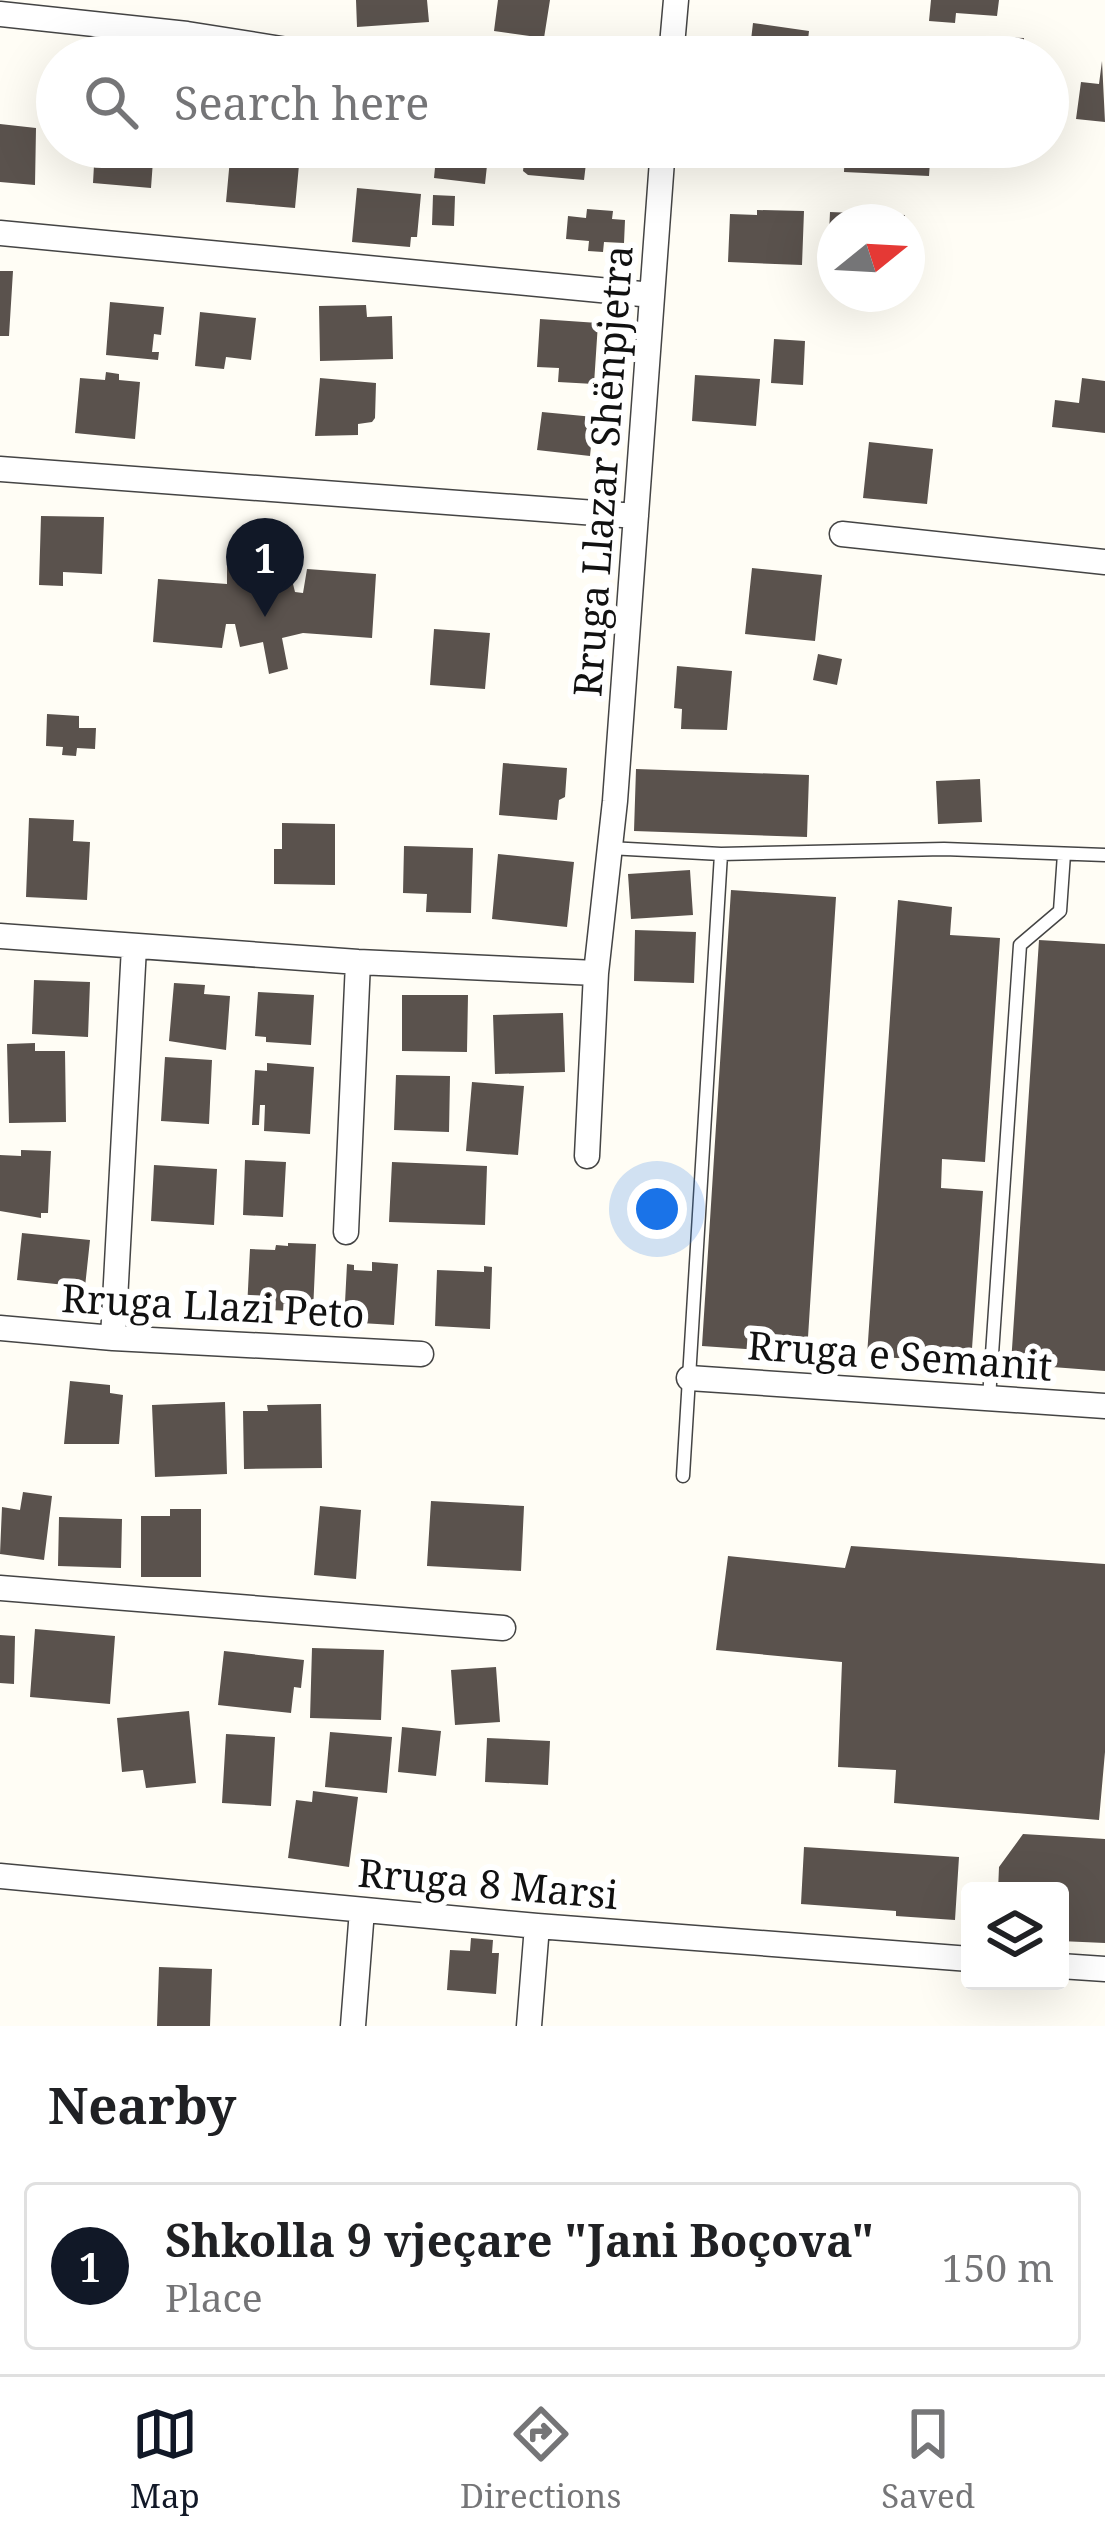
<!DOCTYPE html>
<html lang="en">
<head>
<meta charset="utf-8">
<style>
	:root { --surface:#fff; --page:#f6f6f6; --text:#202124; --muted:#757577; --line:#e0e0e0; --accent:#111827 }
	body { margin:0; font-family:"Noto Serif",serif; background:var(--page); color:var(--text) }
	.controls { position:absolute; right:36px; bottom:36px; display:grid; overflow:hidden; border-radius:12px; box-shadow:0 12px 48px #0002 }
	.controls button { width:108px; height:108px; display:grid; place-items:center; padding:0; border:0; border-bottom:3px solid var(--line); background:var(--surface); color:var(--text); font:60px sans-serif }
	.compass { position:absolute; left:817px; top:204px; width:108px; height:108px; border-radius:50%; background:var(--surface); box-shadow:0 12px 48px #0002; rotate:72deg }
	.you { position:absolute; left:657px; top:1209px; width:42px; height:42px; margin:-30px; border:9px solid #fff; border-radius:50%; background:#1a73e8; box-shadow:0 0 0 18px #1a73e833 }
	.badge { display:grid; place-items:center; width:78px; height:78px; border-radius:50%; background:var(--accent); color:#fff; font-size:39px; font-weight:700 }
	.pin { position:absolute; translate:-50% -99px; filter:drop-shadow(0 3px 6px #0008) }
	.pin::after { content:''; position:absolute; top:63px; width:42px; height:36px; background:inherit; clip-path:polygon(0 0,100% 0,50% 100%) }
	.list { margin:0; padding:0; list-style:none }
	h2 { display:flex; justify-content:space-between; align-items:center; height:156px; margin:0; padding:0 48px; font-size:51px }
	h2 small { font-size:39px; font-weight:400; color:var(--muted) }
	.list li { display:grid; grid-template-columns:78px 1fr auto; gap:36px; align-items:center; box-sizing:border-box; height:168px; margin:0 24px 24px; padding:0 24px; border:3px solid var(--line); border-radius:12px }
	.list b { display:block; font-size:45px; white-space:nowrap }
	.list p { margin:0; font-size:39px; white-space:nowrap; color:var(--muted) }
	.list em { font-size:39px; font-style:normal; color:var(--muted) }
	.icon { flex:none; width:66px; height:66px; fill:none; stroke:currentColor; stroke-width:2; stroke-linecap:round; stroke-linejoin:round }
	.map { position:relative; flex:none; width:1105px; height:2026px; overflow:hidden }
	.search { position:absolute; background:var(--surface); box-shadow:0 12px 48px #0002; left:36px; right:36px; top:36px; height:132px; display:flex; align-items:center; gap:30px; box-sizing:border-box; padding:0 42px; border-radius:66px; color:var(--muted); font-size:45px }
	.sheet { height:348px; background:var(--surface) }
	nav { display:flex; justify-content:space-around; align-items:center; box-sizing:border-box; height:168px; border-top:3px solid var(--line); background:var(--surface); font-size:33px; color:var(--muted) }
	nav a { display:grid; justify-items:center; gap:6px }
	nav .on { color:var(--accent) }
	.map>svg:first-child { display:block }
</style>
</head>
<body>
<div class="map">
<svg width="1105" height="2026" viewBox="0 0 1105 2026">
	<rect width="100%" height="100%" fill="#fffdf5"/>
	<!-- building -->
	<path fill="#5a524d" d="M356 0H427L429 22 357 27Z
		M498 0H550L544 38 494 31Z
		M931 0H999L997 16 956 13 955 23 929 21Z
		M753 23 809 31 806 57H749Z
		M980 36 1024 38V57H942L943 37 980 40Z
		M1102 61 1105 122 1076 119 1081 82 1099 84Z
		M0 124 36 128 35 185 0 182Z
		M95 147H154L151 188 93 183Z
		M437 147H489L485 184 434 178Z
		M530 147H588L584 180 528 175 523 171 525 153 530 154Z
		M724 147H814L815 161 724 163Z
		M845 147H931L929 176 844 172Z
		M231 148 300 154 295 208 226 202Z
		M357 188 421 194 417 237H411L410 247 352 242Z
		M433 195 455 196 454 226 432 225Z
		M587 209 613 211 612 219 625 220 624 243 604 242 603 252 588 251 589 241 566 239 568 216 586 218Z
		M757 210 804 211 802 265 728 262 730 214 757 215Z
		M830 212 905 215V222H835V276H827Z
		M0 271H13L9 336H0Z
		M110 302 164 307 161 335 154 334 152 352H159L158 360 106 355Z
		M366 305 367 317 392 316 393 359 320 361 319 306Z
		M200 312 256 318 251 360 226 357 224 369 195 366Z
		M540 319 598 323 594 384 558 382 559 368 537 367Z
		M774 339 805 341 803 385 771 383Z
		M106 372 119 374V380L140 382 135 439 75 433 80 378 105 380Z
		M695 375 760 379 756 426 692 421Z
		M320 378 376 383 375 418 372 422 358 424V435L315 436Z
		M1082 378 1105 381V433L1052 427 1055 400 1079 403Z
		M542 412 594 417 590 456 537 450Z
		M869 442 933 449 927 504 863 498Z
		M41 516 104 517 102 574 63 572V586L39 585Z
		M227 564 289 568 295 592 303 593 307 569 376 574 372 638 303 633 282 638 288 669 269 674 263 642 240 647 235 624H226L222 648 153 642 158 579 227 584Z
		M752 568 822 575 815 641 745 634Z
		M434 629 490 633 485 689 430 685Z
		M818 654 842 659 837 685 813 680Z
		M677 666 732 671 727 730 681 729 682 709 674 708Z
		M47 714 79 716V728H96L95 749 77 748 76 756 62 755 63 747 46 746Z
		M503 763 567 768 565 797 559 800 557 820 499 815Z
		M636 769 809 775 807 837 634 831Z
		M980 779 982 822 938 824 936 781Z
		M29 818 74 820 73 841 90 842 87 900 26 897Z
		M282 823 335 824V885L274 884V849H282Z
		M404 846 473 848 471 913 426 912 427 894 403 893Z
		M498 854 574 862 567 927 492 919Z
		M690 870 693 915 631 919 628 874Z
		M731 890 836 897 807 1353 702 1346Z
		M898 900 952 907 950 935 1000 938 985 1162 942 1159 941 1188 983 1191 971 1363 867 1356Z
		M635 930 696 932 694 983 634 981Z
		M1039 940 1105 944V1371L1011 1364Z
		M34 980 90 982 88 1037 32 1034Z
		M174 983 205 985 204 994 230 996 226 1050 169 1041Z
		M258 992 314 995 311 1045 266 1042V1037L255 1036Z
		M402 995H468L467 1052 402 1051Z
		M563 1013 565 1072 495 1074 493 1015Z
		M35 1043V1051H65L66 1122 9 1123 7 1044Z
		M165 1057 212 1060 209 1124 161 1121Z
		M267 1063 314 1067 310 1134 264 1131 265 1105H260L259 1125H252L255 1070 267 1071Z
		M396 1075 450 1076 449 1132 394 1130Z
		M472 1082 524 1086 518 1155 466 1151Z
		M21 1150 51 1151 48 1213H41V1218L0 1211V1155L21 1156Z
		M245 1160 286 1162 283 1217 243 1215Z
		M392 1162 487 1166 485 1225 389 1222Z
		M154 1165 217 1169 214 1225 151 1221Z
		M22 1233 90 1240 85 1287 17 1280Z
		M288 1243 316 1244 313 1312 247 1309 250 1249 275 1250 276 1245 288 1246Z
		M372 1262 398 1264 394 1325 344 1322 347 1264 354 1265V1270L372 1271Z
		M484 1266 492 1267 490 1329 435 1326 437 1270 484 1272Z
		M70 1381 110 1385V1393L123 1395 119 1444H64Z
		M225 1402 227 1474 155 1477 152 1405Z
		M321 1404 322 1468 244 1469 243 1411H268L267 1405Z
		M23 1492 52 1496 44 1560 0 1554 2 1507 20 1510Z
		M431 1501 524 1506 521 1571 427 1566Z
		M320 1506 361 1510 356 1579 314 1575Z
		M170 1509H201V1577H141V1516H170Z
		M59 1517 122 1519 121 1568 58 1566Z
		M851 1546 1105 1564V1752L1099 1820 894 1803 896 1770 838 1767 842 1662 716 1650 728 1556 845 1568Z
		M35 1629 115 1636 110 1704 30 1697Z
		M0 1635 15 1636 14 1684 0 1683Z
		M312 1648 384 1650 381 1720 310 1718Z
		M224 1651 304 1660 301 1688 294 1687 291 1713 218 1705Z
		M496 1667 500 1722 455 1725 451 1670Z
		M189 1711 196 1783 146 1788 143 1770 122 1772 117 1718Z
		M402 1727 441 1731 436 1776 398 1772Z
		M330 1732 392 1737 387 1793 325 1787Z
		M226 1734 275 1737 271 1806 222 1803Z
		M487 1738 550 1741 548 1785 485 1782Z
		M313 1791 358 1797 349 1867 288 1858 296 1800 312 1802Z
		M1023 1834 1105 1839V1943L1060 1941V1891H998L999 1867Z
		M804 1847 959 1857 955 1920 896 1916V1911L801 1904Z
		M471 1938 493 1940 492 1953H499L496 1994 447 1990 450 1950 470 1951Z
		M159 1967 212 1969 210 2026H157Z"/>
	<g fill="none" stroke-linecap="round" stroke-linejoin="round">
		<defs>
			<path id="service" d="M609 848 721 854 683 1476
				M721 854 944 849 1105 855
				M989 1398 1020 945 1060 911 1064 854"/>
			<path id="minor" d="M0 14 187 34 331 57
				M671 57 676 0
				M0 233 652 295
				M0 469 636 516
				M842 534 1105 562
				M0 936 358 962 596 973
				M587 1156 596 973 615 801 663 147
				M346 1232 358 962
				M0 1328 113 1338 421 1354
				M113 1338 134 947
				M689 1378 1105 1406
				M0 1588 503 1628
				M0 1876 537 1926 970 1959
				M1060 1966 1105 1969
				M353 2026 362 1910
				M529 2026 537 1926"/>
		</defs>
		<!-- service casing -->
		<use href="#service" stroke="#444" stroke-width="15"/>
		<!-- minor casing -->
		<use href="#minor" stroke="#444" stroke-width="27"/>
		<!-- service -->
		<use href="#service" stroke="#fff" stroke-width="12"/>
		<!-- minor -->
		<use href="#minor" stroke="#fff" stroke-width="24"/>
	</g>
	<g text-anchor="middle" stroke-width="12" stroke-linejoin="round" paint-order="stroke">
		<!-- street labels -->
		<g font-size="39" fill="#111" stroke="#fff">
			<text transform="translate(603 471) rotate(-86)" y="14">Rruga Llazar Shënpjetra</text>
			<text transform="translate(213 1306) rotate(3)" y="14">Rruga Llazi Peto</text>
			<text transform="translate(900 1356) rotate(4)" y="14">Rruga e Semanit</text>
			<text transform="translate(488 1884) rotate(5)" y="14">Rruga 8 Marsi</text>
		</g>
	</g>
</svg>
<div class="controls">
<button><svg class="icon" aria-label="layers" viewBox="0 0 24 24"><path d="M12 4l9 5-9 5-9-5zM3 14l9 5 9-5"/></svg></button>
</div>
<svg class="compass" viewBox="-18 -18 36 36"><path d="M0-13l5 13h-10z" fill="#e53935"/><path d="M0 13l5-13h-10z" fill="#757577"/></svg>
<div class="you"></div>
<div class="pin badge" style="left:265px;top:617px">1</div>
<div class="search"><svg class="icon" aria-label="search" viewBox="0 0 24 24"><circle cx="10" cy="10" r="6"/><path d="M15 15l6 6"/></svg>Search here</div>
</div>
<section class="sheet">
<h2>Nearby<small></small></h2>
<ul class="list">
<li><span class="badge">1</span><div><b>Shkolla 9 vjeçare &quot;Jani Boçova&quot;</b><p>Place</p></div><em>150 m</em></li>
</ul>
</section>
<nav>
<a class="on"><svg class="icon" aria-label="map" viewBox="0 0 24 24"><path d="M3 6l6-2 6 2 6-2v14l-6 2-6-2-6 2zM9 4v14M15 6v14"/></svg>Map</a>
<a><svg class="icon" aria-label="directions" viewBox="0 0 24 24"><path d="M12 3l9 9-9 9-9-9zM9 14v-3h6M13 9l2 2-2 2"/></svg>Directions</a>
<a><svg class="icon" aria-label="saved" viewBox="0 0 24 24"><path d="M7 4h10v16l-5-4-5 4z"/></svg>Saved</a>
</nav>
</body>
</html>
